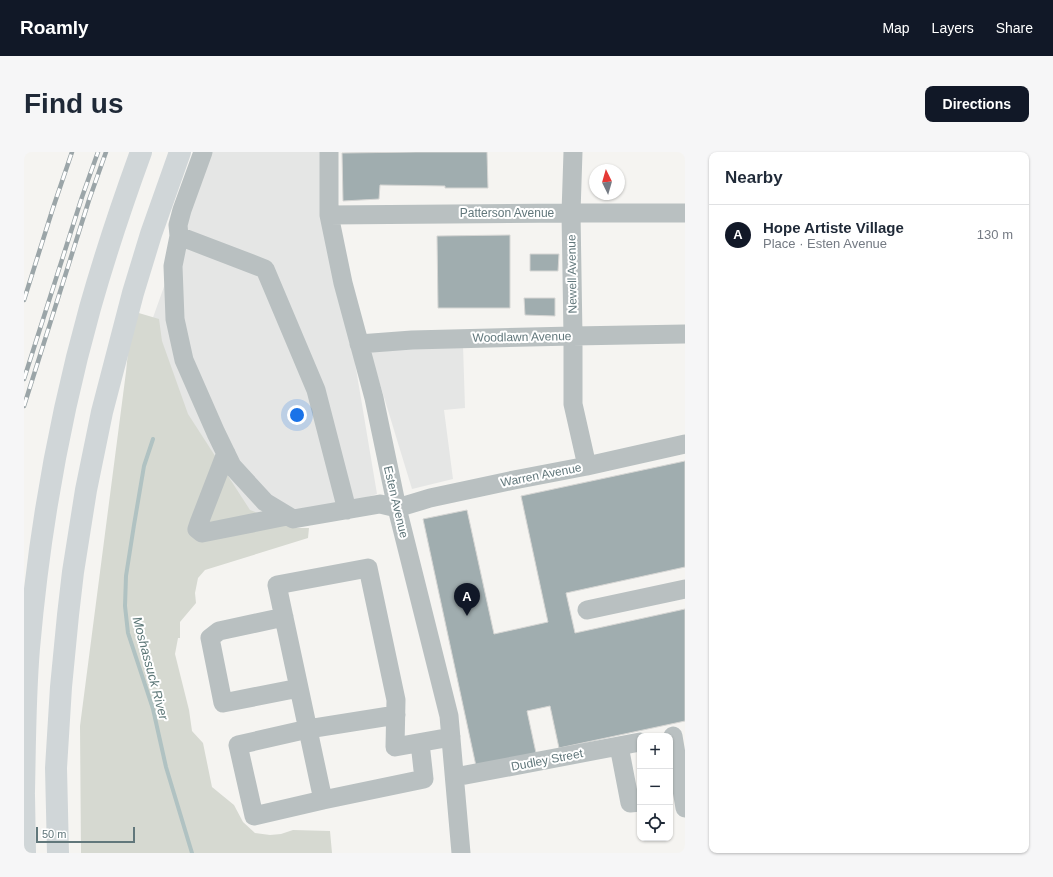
<!DOCTYPE html>
<html lang="en">
<head>
<meta charset="utf-8">
<style>
	:root { --surface:#fff; --page:#f6f6f7; --text:#1f2937; --muted:#747a83; --line:#e0e1e3; --accent:#111827 }
	body { margin:0; font-family:Helvetica,sans-serif; background:var(--page); color:var(--text) }
	.controls { position:absolute; right:12px; bottom:12px; display:grid; overflow:hidden; border-radius:8px; box-shadow:0 1px 3px #0004 }
	.controls button { width:36px; height:36px; display:grid; place-items:center; padding:0; border:0; border-bottom:1px solid var(--line); background:var(--surface); color:var(--text); font:20px sans-serif }
	.compass { position:absolute; left:565px; top:12px; width:36px; height:36px; border-radius:50%; background:var(--surface); box-shadow:0 1px 3px #0004; rotate:355deg }
	.scale { position:absolute; left:12px; bottom:10px; width:99px; box-sizing:border-box; padding-left:4px; border:2px solid #61777b; border-top:0; font-size:11px; line-height:14px; white-space:nowrap; color:#61777b; -webkit-text-stroke:3px #fff; paint-order:stroke }
	.you { position:absolute; left:273px; top:263px; width:14px; height:14px; margin:-10px; border:3px solid #fff; border-radius:50%; background:#1a73e8; box-shadow:0 0 0 6px #1a73e833 }
	.badge { display:grid; place-items:center; width:26px; height:26px; border-radius:50%; background:var(--accent); color:#fff; font-size:13px; font-weight:700 }
	.pin { position:absolute; translate:-50% -33px; filter:drop-shadow(0 1px 2px #0008) }
	.pin::after { content:''; position:absolute; top:21px; width:14px; height:12px; background:inherit; clip-path:polygon(0 0,100% 0,50% 100%) }
	.list { margin:0; padding:0; list-style:none }
	h2 { display:flex; justify-content:space-between; align-items:center; height:52px; margin:0; padding:0 16px; font-size:17px }
	h2 small { font-size:13px; font-weight:400; color:var(--muted) }
	.list li { display:grid; grid-template-columns:26px 1fr auto; gap:12px; align-items:center; box-sizing:border-box; height:60px; padding:0 16px; border-top:1px solid var(--line) }
	.list b { display:block; font-size:15px; white-space:nowrap }
	.list p { margin:0; font-size:13px; white-space:nowrap; color:var(--muted) }
	.list em { font-size:13px; font-style:normal; color:var(--muted) }
	.icon { flex:none; width:22px; height:22px; fill:none; stroke:currentColor; stroke-width:2; stroke-linecap:round; stroke-linejoin:round }
	.map { position:relative; flex:none; width:661px; height:701px; overflow:hidden; border-radius:8px }
	header { display:flex; align-items:center; gap:24px; box-sizing:border-box; height:56px; padding:0 20px; background:var(--accent); color:#fff }
	header strong { font-size:19px }
	nav { display:flex; gap:22px; margin-inline-start:auto; font-size:14px }
	.intro { display:flex; align-items:center; justify-content:space-between; box-sizing:border-box; height:96px; padding:0 24px }
	h1 { margin:0; font-size:28px }
	.button { padding:10px 18px; border-radius:8px; background:var(--accent); color:#fff; font-size:14px; font-weight:700 }
	main { display:flex; gap:24px; padding:0 24px }
	aside { flex:1; background:var(--surface); border-radius:8px; box-shadow:0 1px 3px #0004 }
	.map>svg:first-child { display:block }
</style>
</head>
<body>
<header>
<strong>Roamly</strong>
<nav><a>Map</a><a>Layers</a><a>Share</a></nav>
</header>
<div class="intro"><h1>Find us</h1><a class="button">Directions</a></div>
<main>
<div class="map">
<svg width="661" height="701" viewBox="0 0 661 701">
	<rect width="100%" height="100%" fill="#f5f4f1"/>
	<!-- built -->
	<path fill="#e5e6e5" d="M188 0H298L328 193 353 342 178 397 121 188Z
		M439 193 441 256 420 258 429 327 388 337 345 196Z"/>
	<!-- green -->
	<path fill="#d6d9d1" d="M108 159 135 167 138 189 164 262 226 358 273 376H285L284 386 181 418 174 426 171 441 172 451 156 470V486H154L151 502 165 558 168 579 179 591 188 635 210 653 219 670 231 681 246 683 257 682 269 678 306 679 308 701H57L56 574 102 220Z"/>
	<g fill="none" stroke-linecap="round" stroke-linejoin="round">
		<!-- stream -->
		<path stroke="#b0c2c2" stroke-width="4" d="M129 287 120 314 110 373 102 424 101 454 104 481 129 557 142 615 168 701"/>
	</g>
	<!-- building -->
	<path fill="#a0adaf" stroke="#d6d6d4" d="M392 0H463L464 36H421V34L356 33 355 47 319 49 318 1Z
		M486 83V156H414L413 84Z
		M506 102H535L534 119H506Z
		M500 146H531V164L501 163Z
		M661 309V415L542 441 551 481 661 457V569L535 596 526 554 503 559 512 601 452 614 399 367 443 358 470 482 524 470 497 344Z"/>
	<g fill="none" stroke-linecap="round" stroke-linejoin="round">
		<!-- minor -->
		<path stroke="#b9c0c1" stroke-width="19" d="M179 0 158 58 154 73 155 84 149 114 151 167 160 208 192 281 208 314 241 350 269 367 356 352 373 356 406 346 490 328 563 314 661 292
			M305 0V63L319 131 350 246 373 356 425 564 437 701
			M549 0 547 61 549 184V252L563 314
			M305 63 547 61H661
			M155 84 241 117 292 238 323 358
			M335 192 388 188 549 184 661 182
			M202 301 175 371 173 377 178 381 263 364
			M563 458 661 437
			M260 465 195 479 186 486 199 551 275 536
			M649 584 661 656
			M396 591 400 627 299 648 253 433 344 416 372 548 371 595 427 585
			M595 594 606 651 616 650
			M431 625 616 590
			M299 648 230 664 214 593 284 577 372 563"/>
		<!-- highway -->
		<path stroke="#d0d6d8" stroke-width="22" d="M0 640C1 592 1 544 5 496 15 381 35 267 66 156 81 103 98 52 117 0
			M0 643 1 701
			M34 701 32 616 37 535 44 463 49 420 62 338 78 260 109 141 127 82 156 0"/>
		<defs>
			<path id="rail" d="M0 148 29 56 48 0
				M0 227 58 45 74 0
				M0 254 65 48 82 0"/>
		</defs>
		<!-- rail casing -->
		<use href="#rail" stroke="#9ba5a8" stroke-width="4.5"/>
		<!-- rail -->
		<use href="#rail" stroke="#fff" stroke-width="3" stroke-dasharray="9" stroke-linecap="butt"/>
	</g>
	<g text-anchor="middle" stroke-width="4" stroke-linejoin="round" paint-order="stroke">
		<!-- street labels -->
		<g font-size="12" fill="#61777b" stroke="#fff">
			<text x="483" y="65">Patterson Avenue</text>
			<text transform="translate(548 122) rotate(-91)" y="4">Newell Avenue</text>
			<text transform="translate(498 185) rotate(-1)" y="4">Woodlawn Avenue</text>
			<text transform="translate(517 323) rotate(-11)" y="4">Warren Avenue</text>
			<text transform="translate(372 350) rotate(77)" y="4">Esten Avenue</text>
			<text transform="translate(523 608) rotate(-11)" y="4">Dudley Street</text>
		</g>
		<!-- water labels -->
		<g font-size="13" font-style="italic" fill="#5c7777" stroke="#fff">
			<text transform="translate(127 516) rotate(75)" y="5">Moshassuck River</text>
		</g>
	</g>
</svg>
<div class="controls">
<button>+</button>
<button>−</button>
<button><svg class="icon" aria-label="locate" viewBox="0 0 24 24"><circle cx="12" cy="12" r="6"/><path d="M12 2v4M12 18v4M2 12h4M18 12h4"/></svg></button>
</div>
<svg class="compass" viewBox="-18 -18 36 36"><path d="M0-13l5 13h-10z" fill="#e53935"/><path d="M0 13l5-13h-10z" fill="#747a83"/></svg>
<div class="scale">50 m</div>
<div class="you"></div>
<div class="pin badge" style="left:443px;top:464px">A</div>
</div>
<aside>
<h2>Nearby<small></small></h2>
<ul class="list">
<li><span class="badge">A</span><div><b>Hope Artiste Village</b><p>Place · Esten Avenue</p></div><em>130 m</em></li>
</ul>
</aside>
</main>
</body>
</html>
